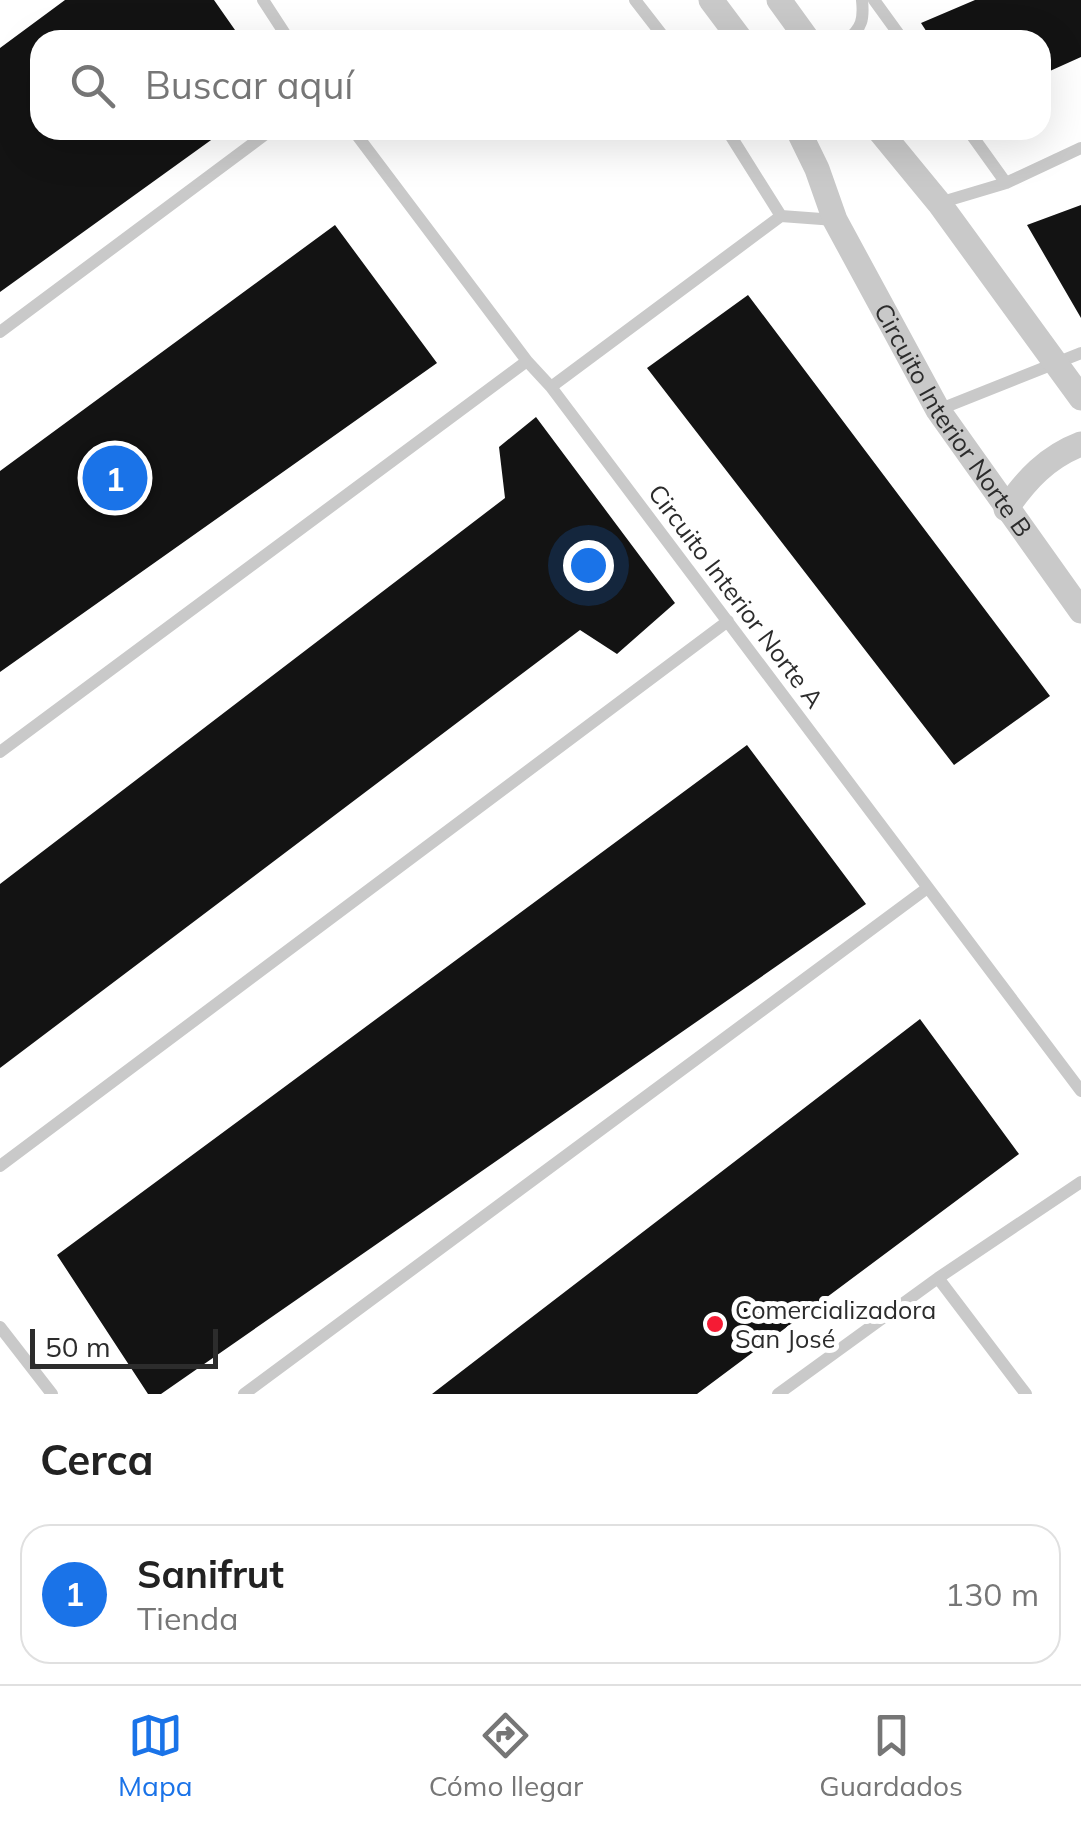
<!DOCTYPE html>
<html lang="es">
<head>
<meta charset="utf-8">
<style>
	:root { --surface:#fff; --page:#f6f6f6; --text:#222; --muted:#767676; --line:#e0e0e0; --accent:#1a73e8 }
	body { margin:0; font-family:Mulish,sans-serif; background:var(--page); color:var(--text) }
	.scale { position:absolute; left:30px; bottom:25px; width:188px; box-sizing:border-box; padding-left:10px; border:5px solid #2c2c2c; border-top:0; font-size:28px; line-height:35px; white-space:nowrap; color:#2c2c2c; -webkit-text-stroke:8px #fff; paint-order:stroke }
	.you { position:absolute; left:588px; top:565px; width:35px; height:35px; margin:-25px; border:8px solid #fff; border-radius:50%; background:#1a73e8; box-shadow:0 0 0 15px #1a73e833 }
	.badge { display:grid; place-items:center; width:65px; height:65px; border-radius:50%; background:var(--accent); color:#fff; font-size:32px; font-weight:700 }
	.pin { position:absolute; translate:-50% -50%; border:5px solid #fff; box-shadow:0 2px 10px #0006 }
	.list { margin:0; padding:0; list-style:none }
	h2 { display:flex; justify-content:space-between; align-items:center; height:130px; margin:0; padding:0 40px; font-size:42px }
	h2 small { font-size:32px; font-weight:400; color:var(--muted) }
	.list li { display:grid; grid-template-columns:65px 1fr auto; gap:30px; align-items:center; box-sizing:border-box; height:140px; margin:0 20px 20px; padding:0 20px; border:2px solid var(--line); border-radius:30px }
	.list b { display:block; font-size:38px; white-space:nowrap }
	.list p { margin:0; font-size:32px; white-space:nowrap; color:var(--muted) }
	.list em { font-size:32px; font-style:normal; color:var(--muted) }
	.icon { flex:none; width:55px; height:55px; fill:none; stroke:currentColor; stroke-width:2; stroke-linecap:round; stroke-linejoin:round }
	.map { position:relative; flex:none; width:1081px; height:1394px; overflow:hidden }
	.search { position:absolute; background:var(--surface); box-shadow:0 10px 40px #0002; left:30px; right:30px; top:30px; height:110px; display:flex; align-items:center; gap:25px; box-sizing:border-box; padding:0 35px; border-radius:30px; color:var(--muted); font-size:38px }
	.sheet { height:290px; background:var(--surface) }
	nav { display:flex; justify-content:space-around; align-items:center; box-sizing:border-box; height:140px; border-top:2px solid var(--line); background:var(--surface); font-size:28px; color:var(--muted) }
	nav a { display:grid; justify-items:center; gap:5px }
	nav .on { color:var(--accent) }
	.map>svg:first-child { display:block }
</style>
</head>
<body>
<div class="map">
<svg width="1081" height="1394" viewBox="0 0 1081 1394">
	<rect width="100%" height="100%" fill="#fff"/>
	<!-- building -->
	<path fill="#131313" d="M65 0H214L242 40H40V130H225L0 292V48Z
		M975 0H1081V57L1041 75V40H932L921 23Z
		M1081 205V318L1027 225Z
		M335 225 437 363 0 672V471Z
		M748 295 1050 696 954 765 647 368Z
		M536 417 675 603 617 654 580 630 0 1068V884L505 498 499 447Z
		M747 745 866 904 161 1394H148L57 1255Z
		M920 1019 1019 1154 697 1394H432Z"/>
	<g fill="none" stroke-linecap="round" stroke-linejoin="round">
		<!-- lane -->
		<path stroke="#c9c9c9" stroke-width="12" d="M263 0 289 40
			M635 0 666 40
			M874 0 903 40
			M847 40C862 28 864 19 862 0
			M353 130 527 361 551 387 1081 1091
			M727 130 781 216
			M968 130 1006 183
			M939 203 1006 183 1081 148
			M0 332 271 130
			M551 387 781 216 835 220
			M938 410 1081 353
			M0 752 527 361
			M0 1166 728 621
			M938 1278 1026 1394
			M0 1327 52 1394
			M244 1394 926 889
			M778 1394 938 1278 1081 1182"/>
		<!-- street -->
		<g stroke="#c9c9c9" stroke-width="25">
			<path d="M711 0 741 40"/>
			<path d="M779 0 808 40"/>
			<path id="s1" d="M798 130 817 169 835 220 938 410 1081 611"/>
			<path d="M879 130 939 203 1081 398"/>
			<path d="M1006 509C1026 480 1047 457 1081 444"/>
		</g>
	</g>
	<!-- markers -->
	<circle fill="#f51b34" stroke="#fff" stroke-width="4" cx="715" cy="1324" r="10"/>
	<g text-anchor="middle" stroke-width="10" stroke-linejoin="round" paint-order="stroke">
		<!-- street labels -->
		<g font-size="25" fill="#2c2c2c" stroke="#fff">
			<text dy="9" stroke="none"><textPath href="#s1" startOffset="330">Circuito Interior Norte B</textPath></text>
			<text transform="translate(736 596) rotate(53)" y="9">Circuito Interior Norte A</text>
		</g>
		<!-- poi labels -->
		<g font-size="25" fill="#2c2c2c" stroke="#fff" text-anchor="start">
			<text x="735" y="1319">Comercializadora<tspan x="735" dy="29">San José</tspan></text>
		</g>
	</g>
</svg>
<div class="scale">50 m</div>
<div class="you"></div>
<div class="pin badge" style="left:115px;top:478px">1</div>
<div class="search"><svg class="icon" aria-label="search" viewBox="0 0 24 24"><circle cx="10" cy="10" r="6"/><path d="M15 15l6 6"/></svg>Buscar aquí</div>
</div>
<section class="sheet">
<h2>Cerca<small></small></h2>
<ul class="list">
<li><span class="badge">1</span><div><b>Sanifrut</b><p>Tienda</p></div><em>130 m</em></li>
</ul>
</section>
<nav>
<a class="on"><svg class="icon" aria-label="map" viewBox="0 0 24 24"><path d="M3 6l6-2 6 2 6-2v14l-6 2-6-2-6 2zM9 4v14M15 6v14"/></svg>Mapa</a>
<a><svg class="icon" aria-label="directions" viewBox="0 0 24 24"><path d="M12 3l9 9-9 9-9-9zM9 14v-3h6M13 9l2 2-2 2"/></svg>Cómo llegar</a>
<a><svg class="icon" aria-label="saved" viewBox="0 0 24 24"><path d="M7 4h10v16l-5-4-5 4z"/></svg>Guardados</a>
</nav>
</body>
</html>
